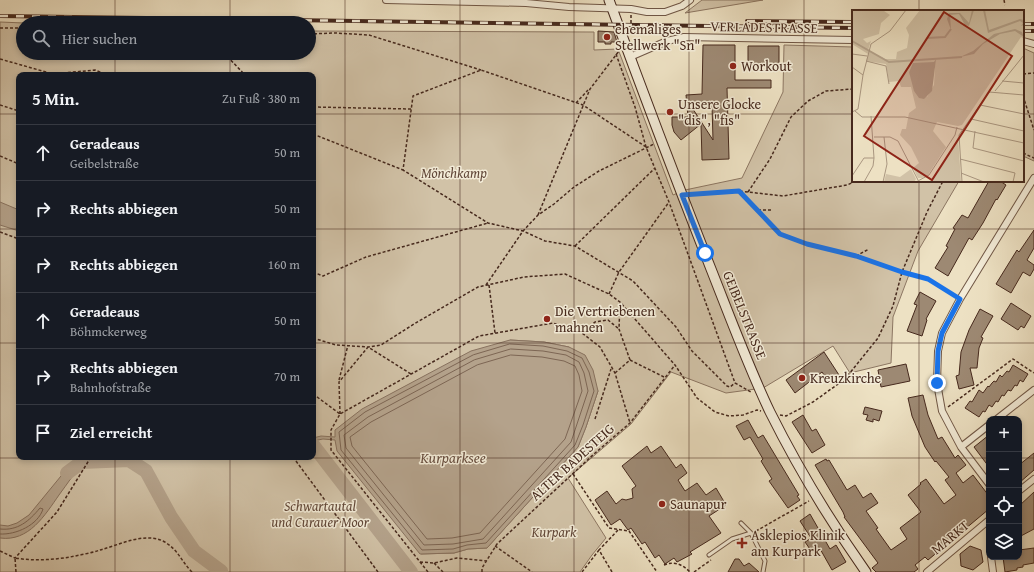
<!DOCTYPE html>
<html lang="de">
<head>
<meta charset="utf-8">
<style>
	:root { --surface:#171b24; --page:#20242c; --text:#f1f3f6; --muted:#9ea1a6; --line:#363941 }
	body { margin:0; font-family:"Gentium Book Plus",serif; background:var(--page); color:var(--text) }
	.controls { position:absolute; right:12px; bottom:12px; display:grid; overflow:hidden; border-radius:8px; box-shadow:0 2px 6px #0003 }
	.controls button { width:36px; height:36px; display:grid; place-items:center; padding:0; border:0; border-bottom:1px solid var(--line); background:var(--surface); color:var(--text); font:20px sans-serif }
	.stop { position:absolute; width:12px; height:12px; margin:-9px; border:3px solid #1a73e8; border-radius:50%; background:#fff }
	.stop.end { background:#1a73e8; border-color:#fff; box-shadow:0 1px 4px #0008 }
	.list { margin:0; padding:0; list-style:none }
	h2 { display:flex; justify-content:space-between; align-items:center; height:52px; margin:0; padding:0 16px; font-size:17px }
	h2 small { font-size:13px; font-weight:400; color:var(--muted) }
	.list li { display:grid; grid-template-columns:26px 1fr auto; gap:12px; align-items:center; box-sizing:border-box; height:56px; padding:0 16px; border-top:1px solid var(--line) }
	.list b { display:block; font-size:15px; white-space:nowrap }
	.list p { margin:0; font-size:13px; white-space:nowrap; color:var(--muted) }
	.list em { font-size:13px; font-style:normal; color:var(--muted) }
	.icon { flex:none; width:22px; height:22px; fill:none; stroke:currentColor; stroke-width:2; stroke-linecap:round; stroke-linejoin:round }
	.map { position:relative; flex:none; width:1034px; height:572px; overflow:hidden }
	.search { position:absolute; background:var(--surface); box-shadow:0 2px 6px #0003; left:16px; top:16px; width:300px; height:44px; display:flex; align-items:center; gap:10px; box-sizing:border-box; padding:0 14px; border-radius:22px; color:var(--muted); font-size:15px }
	.panel { position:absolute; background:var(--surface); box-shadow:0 2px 6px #0003; left:16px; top:72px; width:300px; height:388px; border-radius:8px }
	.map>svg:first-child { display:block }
</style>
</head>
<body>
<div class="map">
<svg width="1034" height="572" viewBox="0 0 1034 572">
	<rect width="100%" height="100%" fill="#ede1c3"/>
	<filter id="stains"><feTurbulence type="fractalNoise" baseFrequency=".005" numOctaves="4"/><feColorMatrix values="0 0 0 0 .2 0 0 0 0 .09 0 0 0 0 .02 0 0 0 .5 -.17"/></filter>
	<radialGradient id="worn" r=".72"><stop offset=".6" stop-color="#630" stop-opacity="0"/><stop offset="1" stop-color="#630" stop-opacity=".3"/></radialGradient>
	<!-- green -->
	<path fill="#d1c2a7" stroke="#8c7662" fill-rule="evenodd" d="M702 0H763L685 13Z
		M0 22 24 23H23V53H309V31L594 32V50L618 49 673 195 685 190 742 178 783 92 784 45 853 47V181H959L918 251 893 317 891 363 850 373 833 346 763 388 726 393 671 372 631 424 568 478 606 538 592 555 580 572H0ZM19 75H313V457H19ZM510 340 544 342 569 347 598 391 586 427 578 447 487 548 468 549 454 553 421 554Z
		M1023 48 1034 53V161L1023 156Z"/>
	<!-- water -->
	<path fill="#b4a28b" stroke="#88725f" d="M0 202 19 210V231L0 225Z
		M510 340 544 342 569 347 585 355 593 370 598 391 586 427 578 447 487 548 468 549 454 553 420 554 337 451 335 440 323 439 313 441V438L321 436 335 437V430L362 409 471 351Z
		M82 462C75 473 67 484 59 495 45 515 29 542 0 538V525L8 526 17 523 29 515 70 465Z"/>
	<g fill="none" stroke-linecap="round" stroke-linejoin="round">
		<!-- shore -->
		<path stroke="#7d6654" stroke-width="1" d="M510 344 543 346 567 351 582 358 589 372 594 391 583 425 575 445 486 543 467 545 453 549 422 550 341 450 339 432 365 412 473 355Z
			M511 349 543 351 566 355 579 362 584 373 588 391 571 442 483 539 453 544 424 545 346 448 344 435 368 417 474 360Z
			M511 355 542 357 564 361 575 366 579 375 582 391 565 439 480 533 452 538 427 539 352 446 350 437 371 422 477 365Z
			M0 529C18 531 29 521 40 508L43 509C38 525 16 535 0 534"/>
		<!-- river -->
		<path stroke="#b4a28b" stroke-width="14" d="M313 445 411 572
			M67 473 82 462 129 460 146 471 171 517 194 551 221 571"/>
	</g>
	<!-- building -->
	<path fill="#9d8973" stroke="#46291d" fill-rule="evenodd" d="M598 31 614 32 617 42H611V44H605V42H598Z
		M703 45H735V80H771V88H727L729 159 702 160 701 124 681 140 674 132 672 125V117H688L686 95 702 94ZM704 105H712L713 140 691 106Z
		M748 46H779V65H748Z
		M989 181H1000L1006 185 997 200 996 199 983 223 972 240 969 238 948 276 935 268 948 247 946 246 955 229 953 228 962 215 968 218Z
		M1034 230V248L1027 260 1034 265V269L1030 276 1023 272 1011 293 996 284 1017 250 1019 252Z
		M920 292 936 301 926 319 927 320 922 336 907 331 917 305 914 304Z
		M1011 303 1031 316 1024 328 1021 326 1018 330 1001 319Z
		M980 309 993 316 981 337 983 338 979 348 977 368H970L974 385 959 389 956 376 959 375 961 352 969 330Z
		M824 352 839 375 829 382 822 372 795 393 786 380Z
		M906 364 910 381 881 387 878 370Z
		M1013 365 1028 374 1023 382 1020 380 1017 386 1015 385 1011 391 1008 390 1004 396 1002 395 998 402 996 401 992 407 989 405 985 412 983 411 979 417 965 408 970 401 972 402 979 390 983 393 988 386 989 387 992 383 994 381 996 382 1000 375 1002 377 1007 371 1009 372Z
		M923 395 928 415 938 439 942 437 955 458 958 455 966 465 956 473 963 483 973 475 989 496V509L928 560 925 557 915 565 918 569 914 572H876L872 568 878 563 844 517H845L843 512 815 465 826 459 827 461 829 460 847 490 855 485 863 498 871 493 878 503 866 511 878 528 876 529 891 550 907 539 900 528 921 512 908 495 921 484 920 483 926 479 944 504 956 495 945 480 949 477 936 461 935 462 925 447 912 416 908 398Z
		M865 407 882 411 879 421 873 419V422L866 420 868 415 863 414Z
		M803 415 812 431 816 429 825 445 812 453 792 422Z
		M748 420 758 438 763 435 799 495 797 496 800 500 788 508 769 481 772 479 761 461 763 459 750 437 744 440 736 426Z
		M989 435V467L974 447Z
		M647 446 651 453 661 446 676 468 681 464 687 473 678 480 685 491 697 483 706 495 716 488 726 505 709 516 721 533 690 552 692 554 677 562 674 558 665 564 659 555 655 558 645 542 642 544 631 528 628 530 620 519 611 525 595 500 607 491 616 504 622 499 626 500 633 498 632 489 636 486 622 466Z
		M1034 453V470L1019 483V465Z
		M1034 492V529L1019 537V506Z
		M810 514 830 549 836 545 846 562 832 570 819 547 812 552 805 542 811 538 800 521Z
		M970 546 981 550 983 562 973 570 961 566 960 554Z
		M1034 548V563L1023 565V567L1017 568V570L1005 572 1003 557H1019V550Z
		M735 559H739L744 566 749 563 759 572H728Z"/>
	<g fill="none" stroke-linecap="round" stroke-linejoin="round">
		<defs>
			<path id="lane" d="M741 523 751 533
				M709 555 732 539 751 533 765 561 763 572"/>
			<path id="street" d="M386 0 526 3 569 7 631 9 647 12H665L682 6 690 0
				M1023 41 1034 44
				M630 57 667 41 684 37 853 40
				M997 419 1034 390
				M961 447 989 425
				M989 484 961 447 942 411 937 383 938 351 942 333 960 299 1034 178
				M1019 491 1034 479
				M991 557 993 572
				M927 572 989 520"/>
			<path id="secondary" d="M609 0C642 90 676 180 711 269 730 317 748 366 770 412 798 468 830 521 866 572"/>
		</defs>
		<!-- lane casing -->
		<use href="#lane" stroke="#705746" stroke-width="5"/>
		<!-- street casing -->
		<use href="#street" stroke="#705746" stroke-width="8"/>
		<!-- secondary casing -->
		<use href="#secondary" stroke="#46291d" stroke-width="11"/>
		<!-- path -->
		<path stroke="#46291d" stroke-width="1.5" stroke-dasharray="3 2" stroke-linecap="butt" d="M1004 0 1005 5
			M0 28H23
			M631 33V15
			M309 34 335 33 369 35 481 70
			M224 53 245 75
			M616 54 635 107 646 147 669 202 735 383 751 392
			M0 59 53 74 95 70 107 75
			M1023 74 1034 73
			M1023 96 1034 130
			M576 103 588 90
			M0 105 19 111
			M313 107 411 109
			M313 134 403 170
			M646 147 583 105 481 70 413 96 403 170 488 223 523 231 545 241 575 246 633 281 676 327 692 351 727 386 730 387 735 383
			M1023 153 1034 158
			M0 156 19 164
			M739 191 780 234 807 244 856 256 902 272 927 279 953 295
			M748 192 770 159 791 117 808 101 826 91 853 89
			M690 194 739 191 783 196 847 185 856 181
			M758 210H773
			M538 215 590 89 619 51
			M0 232 19 239
			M575 246 655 168
			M856 256 869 249
			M313 272 323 276 366 257 488 223
			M486 285 523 231 538 215 554 204 574 187 599 171 654 144
			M489 285 495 333
			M609 294 619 272 669 202
			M582 333 595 322 608 320 619 329
			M313 338 336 345 368 347 381 345 414 324 478 287 524 277 565 274 609 294 620 302 675 365 697 398 715 412 729 416 743 415 757 410 761 411
			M630 360 666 378
			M615 373 630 360 619 329 620 302
			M339 380 348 345
			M313 394 340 414
			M948 407 1013 359 1034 373
			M340 414 339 382 368 347 411 374
			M780 415 786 416 813 402 845 379 878 338 893 306 902 272 927 212 943 181
			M595 419 611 369
			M293 457 378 572
			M573 474 609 528 629 531 657 572
			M756 531 809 501
			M495 546 532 572
			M0 551 15 558 57 512 91 457
			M420 562 434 563 457 558 487 561
			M434 563 443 572
			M664 565C674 561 682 564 690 572
			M16 572 15 558C33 561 52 560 70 557 80 555 91 553 100 550 119 545 144 532 163 541 178 549 181 561 192 572
			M428 572 331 450V430L340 414 479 336 553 323 582 333 600 347 615 373 630 423
			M482 572V568L497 544 594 454 630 423 675 365
			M582 572 599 550
			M612 572 599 550 619 529
			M694 572 711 560"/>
		<!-- lane -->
		<use href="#lane" stroke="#f3ecd8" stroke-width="3"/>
		<!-- street -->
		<use href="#street" stroke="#f3ecd8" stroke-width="6"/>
		<!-- secondary -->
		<use href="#secondary" stroke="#f3ecd8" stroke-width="9"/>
		<defs>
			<path id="rail" d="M0 16 853 28
				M747 21 853 22
				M1023 24H1034
				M1023 31H1034"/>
		</defs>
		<!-- rail casing -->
		<use href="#rail" stroke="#46291d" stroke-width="4"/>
		<!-- rail -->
		<use href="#rail" stroke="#f3ecd8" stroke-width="2.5" stroke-dasharray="8" stroke-linecap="butt"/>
	</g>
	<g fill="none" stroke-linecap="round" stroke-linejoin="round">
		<!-- route -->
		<path stroke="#1a73e8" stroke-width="5" d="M705 253 682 195 739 191 780 234 807 244 856 256 902 272 928 279 960 299 942 333 938 351 937 383"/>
	</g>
	<!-- grid -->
	<path fill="none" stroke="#46291d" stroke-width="1" stroke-opacity="0.55" d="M115 0V23M230 0V23M345 0V572M460 0V572M574 0V572M689 0V572M804 0V572M919 0V11M115 53V75M230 53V75M0 114H19M313 114H853M1023 114H1034M919 181V572M0 229H19M313 229H1034M0 343H19M313 343H1034M115 457V572M230 457V572M0 458H989M1019 458H1034"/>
	<!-- markers -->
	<g fill="#8f2418" stroke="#f3ecd8" stroke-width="1.5">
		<circle cx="607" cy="37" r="4"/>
		<circle cx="733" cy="66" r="4"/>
		<circle cx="670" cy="112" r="4"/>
		<circle cx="547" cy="319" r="4"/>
		<circle cx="802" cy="378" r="4"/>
		<circle cx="662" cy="504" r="4"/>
		<path d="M740 537h4v4h4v4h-4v4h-4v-4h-4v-4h4z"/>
	</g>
	<g text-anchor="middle" stroke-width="3" stroke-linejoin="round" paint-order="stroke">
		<!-- street labels -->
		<g font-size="14" fill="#46291d" stroke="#f3ecd8">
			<text transform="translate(764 27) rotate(1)" y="5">VERLADESTRASSE</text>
			<text transform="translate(745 315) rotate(68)" y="5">GEIBELSTRASSE</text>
			<text transform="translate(572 462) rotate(-42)" y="5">ALTER BADESTEIG</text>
			<text transform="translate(950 537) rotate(-40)" y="5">MARKT</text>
		</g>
		<!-- poi labels -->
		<g font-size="14" fill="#46291d" stroke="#f3ecd8" text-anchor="start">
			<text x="615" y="34">ehemaliges<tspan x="615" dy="16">Stellwerk "Sn"</tspan></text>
			<text x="741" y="71">Workout</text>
			<text x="678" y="109">Unsere Glocke<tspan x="678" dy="16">"dis", "fis"</tspan></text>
			<text x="555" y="316">Die Vertriebenen<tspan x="555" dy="16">mahnen</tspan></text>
			<text x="810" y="383">Kreuzkirche</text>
			<text x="670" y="509">Saunapur</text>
			<text x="751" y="540">Asklepios Klinik<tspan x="751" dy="16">am Kurpark</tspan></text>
		</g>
		<!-- park labels -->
		<g font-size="14" font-style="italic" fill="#624839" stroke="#f3ecd8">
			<text x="454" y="178">Mönchkamp</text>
			<text x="320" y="511">Schwartautal<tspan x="320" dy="16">und Curauer Moor</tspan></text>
			<text x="554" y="537">Kurpark</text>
		</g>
		<!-- water labels -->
		<g font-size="15" font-style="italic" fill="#674d3e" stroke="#f3ecd8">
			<text x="453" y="463">Kurparksee</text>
		</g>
	</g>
	<!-- overview -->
	<g transform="translate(852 10)">
		<rect width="172" height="172" fill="#ede1c3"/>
		<path d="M0 0H35L32 1 38 5 29 13 27 24 11 29 15 33 19 31 16 40 33 49H44L45 42 55 38 57 25 54 18 68 0H172V29L169 27 110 115 106 116 85 112 81 121 94 137 76 165 70 168H66L61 158 67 153 59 137 48 125 50 119H54L57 103 64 98 59 77H49L47 71 37 72 34 54 14 51 16 44 0 34ZM59 58H83L82 75 75 87 57 62ZM106 127 109 172H80L100 140ZM59 159 64 169 62 172H32L34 164 48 167Z" fill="#d1c2a7" fill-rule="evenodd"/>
		<path d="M120 0H122L117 16 113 15 107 4 98 5 99 20 95 9 97 3H108L117 13ZM131 0H133L137 20 168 9 172 10V15L169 16 171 13 168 11 136 23ZM163 19 170 22 172 27 163 21 148 24 131 34 122 44 108 47 121 41 142 24ZM84 49 80 81 72 89 67 88 62 81 57 62 61 53 82 52Z" fill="#b4a28b"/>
		<path fill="none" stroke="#b4a28b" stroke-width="2" d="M75 28 93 27 99 19M0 31 37 52 110 47"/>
		<path fill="none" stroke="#aa9781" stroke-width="1" d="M0 44 15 46M14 51 34 56 37 74M0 57 11 65M150 71 172 73M143 81 172 45M128 95 172 104M3 101 10 107H53L172 133M0 102 6 99 11 65 19 34 38 21 54 0M119 109 172 121M123 121 121 138 172 151M22 127H38L46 131 66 170M108 149 163 163 161 172M109 163 132 172M0 166 12 148H22M12 172 21 156 22 148 19 106M31 172 35 154 32 127M64 172 77 165 103 125 105 117M110 172 107 125 137 82 172 85"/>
		<path fill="#8f2418" fill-opacity="0.15" stroke="#8f2418" stroke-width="2" d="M92 2 160 46 80 170 12 126Z"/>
		<rect width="172" height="172" fill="none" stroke="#46291d" stroke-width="2"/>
	</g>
	<rect width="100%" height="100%" filter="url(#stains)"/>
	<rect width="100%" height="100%" fill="url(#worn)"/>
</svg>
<div class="controls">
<button>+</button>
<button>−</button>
<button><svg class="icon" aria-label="locate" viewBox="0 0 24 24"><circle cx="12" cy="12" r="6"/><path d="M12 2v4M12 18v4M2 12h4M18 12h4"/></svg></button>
<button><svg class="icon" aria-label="layers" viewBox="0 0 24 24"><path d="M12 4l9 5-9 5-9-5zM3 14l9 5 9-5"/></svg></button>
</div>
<div class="stop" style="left:705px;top:253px"></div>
<div class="stop end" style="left:937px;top:383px"></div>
<div class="search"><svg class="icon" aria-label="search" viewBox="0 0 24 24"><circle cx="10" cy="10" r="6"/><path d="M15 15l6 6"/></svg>Hier suchen</div>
<section class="panel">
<h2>5 Min.<small>Zu Fuß · 380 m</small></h2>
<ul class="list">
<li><svg class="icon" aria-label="ahead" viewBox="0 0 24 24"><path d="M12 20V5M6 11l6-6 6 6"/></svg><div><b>Geradeaus</b><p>Geibelstraße</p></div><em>50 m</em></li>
<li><svg class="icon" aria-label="right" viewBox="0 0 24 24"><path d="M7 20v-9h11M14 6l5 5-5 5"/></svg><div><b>Rechts abbiegen</b></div><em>50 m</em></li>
<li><svg class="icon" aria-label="right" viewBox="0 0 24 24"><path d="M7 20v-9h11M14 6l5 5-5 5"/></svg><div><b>Rechts abbiegen</b></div><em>160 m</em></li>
<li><svg class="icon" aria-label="ahead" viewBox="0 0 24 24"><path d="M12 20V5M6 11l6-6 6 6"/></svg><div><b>Geradeaus</b><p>Böhmckerweg</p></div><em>50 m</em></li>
<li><svg class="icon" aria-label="right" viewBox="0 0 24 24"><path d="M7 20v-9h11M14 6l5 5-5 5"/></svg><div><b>Rechts abbiegen</b><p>Bahnhofstraße</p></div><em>70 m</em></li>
<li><svg class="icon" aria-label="arrive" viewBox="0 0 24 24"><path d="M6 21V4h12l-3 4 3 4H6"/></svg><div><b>Ziel erreicht</b></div></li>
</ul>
</section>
</div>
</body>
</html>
